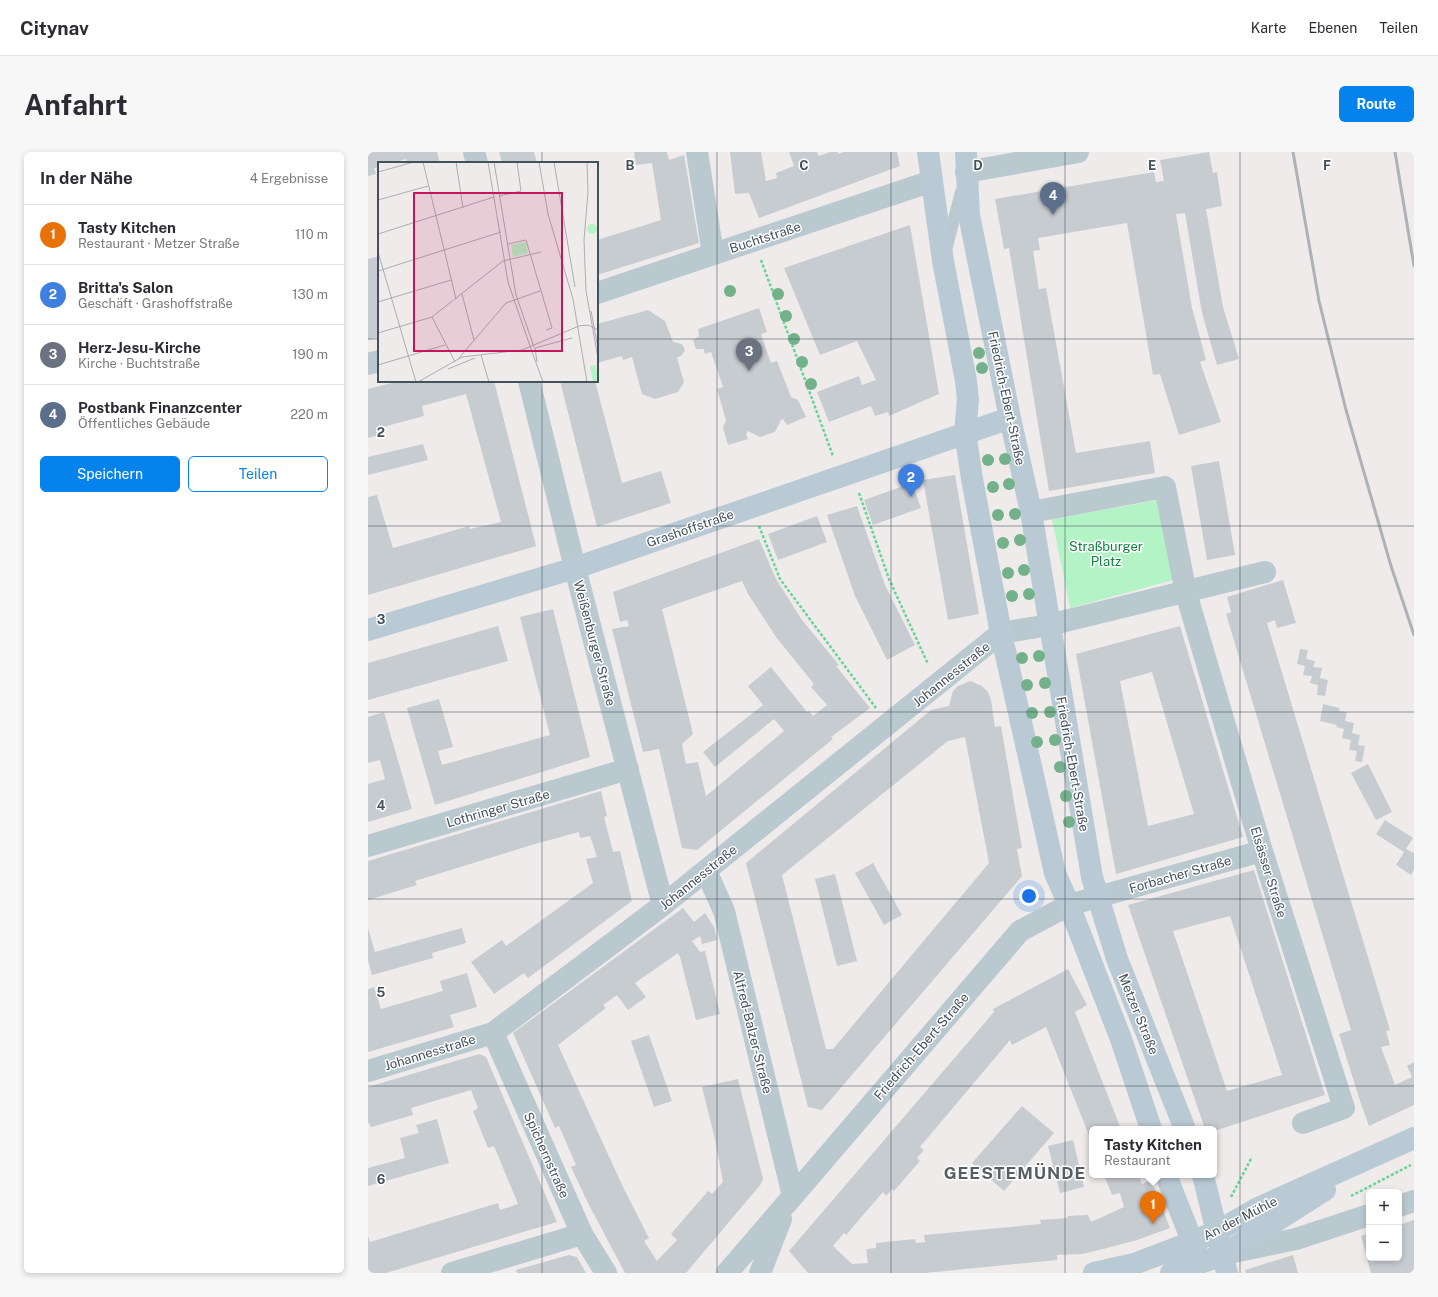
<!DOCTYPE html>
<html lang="de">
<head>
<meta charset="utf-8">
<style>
	:root { --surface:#fff; --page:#f7f7f7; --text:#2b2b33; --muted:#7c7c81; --line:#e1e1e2; --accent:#0682ed }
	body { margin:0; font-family:"Public Sans",sans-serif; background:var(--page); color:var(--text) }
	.controls { position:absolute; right:12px; bottom:12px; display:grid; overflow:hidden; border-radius:6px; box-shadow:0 2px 6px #0003 }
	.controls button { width:36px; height:36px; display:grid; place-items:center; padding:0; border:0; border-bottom:1px solid var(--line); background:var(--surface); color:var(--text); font:20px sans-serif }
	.you { position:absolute; left:661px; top:744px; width:14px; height:14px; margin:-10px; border:3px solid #fff; border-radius:50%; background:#1a73e8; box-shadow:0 0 0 6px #1a73e833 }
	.badge { display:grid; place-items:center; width:26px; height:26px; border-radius:50%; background:var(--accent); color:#fff; font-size:13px; font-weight:700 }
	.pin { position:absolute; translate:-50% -33px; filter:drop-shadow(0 1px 2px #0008) }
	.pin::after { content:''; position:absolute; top:21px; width:14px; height:12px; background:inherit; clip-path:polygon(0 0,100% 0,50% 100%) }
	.popup { position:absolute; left:721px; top:974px; width:128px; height:52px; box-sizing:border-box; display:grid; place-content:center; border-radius:6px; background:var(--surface); filter:drop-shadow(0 1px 3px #0005); font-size:13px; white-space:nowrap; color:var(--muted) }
	.popup b { font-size:15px; color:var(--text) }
	.popup::after { content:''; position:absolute; left:50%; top:100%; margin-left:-8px; border:8px solid transparent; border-top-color:var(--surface) }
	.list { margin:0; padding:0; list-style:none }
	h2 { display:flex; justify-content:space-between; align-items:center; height:52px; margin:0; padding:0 16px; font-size:17px }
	h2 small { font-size:13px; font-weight:400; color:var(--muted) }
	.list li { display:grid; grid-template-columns:26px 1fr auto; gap:12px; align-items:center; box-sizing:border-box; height:60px; padding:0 16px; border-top:1px solid var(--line) }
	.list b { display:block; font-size:15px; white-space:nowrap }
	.list p { margin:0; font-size:13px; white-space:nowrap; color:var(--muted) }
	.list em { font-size:13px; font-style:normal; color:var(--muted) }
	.actions { display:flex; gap:8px; padding:12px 16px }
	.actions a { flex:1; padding:9px 0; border:1px solid var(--accent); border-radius:6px; text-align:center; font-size:14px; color:var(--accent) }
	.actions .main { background:var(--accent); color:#fff }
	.map { position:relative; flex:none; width:1046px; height:1121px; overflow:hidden; border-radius:6px }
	header { display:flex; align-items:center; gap:24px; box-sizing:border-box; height:56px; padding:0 20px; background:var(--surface); border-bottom:1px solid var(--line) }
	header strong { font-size:19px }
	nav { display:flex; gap:22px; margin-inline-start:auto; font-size:14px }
	.intro { display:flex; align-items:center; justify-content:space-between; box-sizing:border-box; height:96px; padding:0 24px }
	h1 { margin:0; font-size:28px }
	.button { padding:10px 18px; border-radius:6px; background:var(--accent); color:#fff; font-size:14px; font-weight:700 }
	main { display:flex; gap:24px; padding:0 24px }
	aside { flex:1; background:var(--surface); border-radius:6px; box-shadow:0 2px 6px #0003 }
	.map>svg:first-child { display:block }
</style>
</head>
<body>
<header>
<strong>Citynav</strong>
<nav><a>Karte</a><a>Ebenen</a><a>Teilen</a></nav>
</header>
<div class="intro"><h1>Anfahrt</h1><a class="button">Route</a></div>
<main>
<aside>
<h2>In der Nähe<small>4 Ergebnisse</small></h2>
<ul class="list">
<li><span class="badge" style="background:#e8710a">1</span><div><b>Tasty Kitchen</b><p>Restaurant · Metzer Straße</p></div><em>110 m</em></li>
<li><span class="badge" style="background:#3f7fe0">2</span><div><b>Britta's Salon</b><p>Geschäft · Grashoffstraße</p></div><em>130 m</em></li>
<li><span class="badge" style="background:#6b7280">3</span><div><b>Herz-Jesu-Kirche</b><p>Kirche · Buchtstraße</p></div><em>190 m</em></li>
<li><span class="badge" style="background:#5c6f8a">4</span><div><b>Postbank Finanzcenter</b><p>Öffentliches Gebäude</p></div><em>220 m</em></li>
</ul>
<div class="actions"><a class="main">Speichern</a><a>Teilen</a></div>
</aside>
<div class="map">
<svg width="1046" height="1121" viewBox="0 0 1046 1121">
	<rect width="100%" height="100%" fill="#efebeb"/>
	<!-- green -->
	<path fill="#b3f3c5" d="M791 348 805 428 702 456 684 367Z"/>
	<!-- building -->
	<path fill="#c7ccd1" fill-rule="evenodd" d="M0 0H69L72 11H39L38 7 24 11H11V15L6 16 8 22 0 24Z
		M131 0H166L169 11H134Z
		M266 0H299L301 8 316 3 331 91 229 123V88L293 68 284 11 268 13Z
		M362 0H393L398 29 409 26 408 21 426 14 421 0H449L451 4 462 0H470V2L476 0H529L532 14 391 66 381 41 367 42Z
		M841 0 845 21 849 20 854 54 838 57 855 155 871 207 849 213 834 161 817 61 808 62 824 156 838 208 832 210 853 270 811 283 792 222 785 223 759 71 670 86 672 98 665 99 671 137 678 136 708 301 782 289 787 321 681 339 641 96 636 97 627 47 786 20 788 30 796 29 792 8Z
		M542 73 571 242 521 264 520 260 507 264 503 254 461 270 449 240 491 224 494 233 508 228 489 189 452 203 416 116Z
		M11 104V185L0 188V107Z
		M391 156 399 180 393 182 403 211 409 209 423 245 430 248 438 265 419 273 415 267 413 268 407 280 392 285 380 279 378 282 380 287 360 293 355 276 358 268 349 237 355 235 343 200 337 202 336 197H328L325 188 331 184 330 177Z
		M280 158 297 169 305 190 314 192 317 198 314 203 309 206 316 230 310 240 287 247 274 242 264 205 255 208 254 204 229 211V172Z
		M31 229H126L168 394 0 443V345L9 343 25 396 101 374 102 377 133 370 98 242 54 254 56 264 15 275 17 281 0 286V237Z
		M192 229H227L254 331 293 319 303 351 229 375Z
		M55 292 60 308 0 323V305Z
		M851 309 867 403 839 408 823 314Z
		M587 323 611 462 580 468 555 328Z
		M544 331 553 356 505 373 496 348Z
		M489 354 517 433 547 493 519 508 487 444 459 363Z
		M449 364 459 390 410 408 400 382Z
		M391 387 408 427 434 468 471 513 468 514 502 556 463 585 465 587 329 698 314 696 291 597 275 600 244 477 261 474 259 468 252 470 245 440ZM374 429 380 442 408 485 446 532 443 535 459 553 445 564 441 559 439 560 403 515 380 534 395 553 335 600 347 615 406 567 416 579 338 644 330 610 318 612 314 592 325 582 294 457Z
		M915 428 928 471 909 476 907 468 899 471 1022 878 1018 879 1022 893 1013 895 1027 933 1044 925 1039 914 1046 910V953L1001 974 992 949 971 882 983 878 858 462 863 460 859 445Z
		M185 457 222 605 67 653 39 556 71 547 85 595 70 599 74 613 182 583 152 465Z
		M130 474 140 509 0 548V511Z
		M812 474 875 685 748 722 708 502ZM784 520 826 662 780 674 752 529Z
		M932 497 940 498 938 507 947 509 945 515 954 516 952 526 960 528 957 544 949 543 950 533 942 531 944 524 935 523 937 514 929 512Z
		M602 529 614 534 620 540 623 548 627 575 633 574 654 696 649 697 654 724 454 958 440 955 378 711 563 558 581 554 585 539 590 534ZM597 585 621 711 465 897H458L414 723 580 589Z
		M955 552 972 556 971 559 979 560 977 569 986 571 984 581 992 583 990 593 997 594 994 610 987 609 989 599 981 598 983 588 974 586 976 577 968 575 969 573 952 569Z
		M16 560 44 657 0 670V632L17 627 12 608 0 611V565Z
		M1000 612 1024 660 1008 668 983 621Z
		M233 639 239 664 236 665 245 700 252 699 264 749 160 826 156 821 126 842 103 810 134 788 138 794 225 731 218 707 229 705 222 684 212 686 211 680 167 692 47 729 49 733 0 748V709Z
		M1017 668 1045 686 1038 697 1046 701V718L1043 723 1028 713 1036 700 1008 682Z
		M505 711 534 763 516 773 487 721Z
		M886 718 957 943 846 979V977H837L760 753ZM862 764 914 923 859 939 805 779Z
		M467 722 489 809 469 814 447 727Z
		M315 756 326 770 337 761 346 775 349 788 334 792 332 784 324 789 332 800 337 799 352 862 328 868 312 805 310 801 267 831 278 845 260 858 249 843 235 853 238 856 190 893 255 1035 281 1086 276 1089 289 1109 309 1088 303 1082 340 1039 344 1042 355 1030 347 987 334 935 370 927 395 1027 393 1032 318 1121H257L220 1051 203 1015 208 1013 191 974 187 976 145 881Z
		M0 776 7 800 94 776 98 791 64 801 65 806 4 823 0 808Z
		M700 817 719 853 707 860 753 977H724V991L678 875 644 893 642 888 552 995 556 998 549 1006 552 1009 526 1039 524 1037 518 1044 515 1040 478 1083 476 1081 465 1094 484 1112 500 1111 498 1097 508 1096V1091L547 1087 548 1091 557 1090 556 1083 673 1072 672 1068 700 1066 699 1064 720 1063 723 1070 756 1055 752 1041 744 1043 736 1023H771L774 1032 783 1028 802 1076 769 1088 735 1097 714 1102 689 1103V1108L557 1121H440L421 1099 626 860 625 857Z
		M99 821 109 855 82 863 86 875 0 900V837L6 835 13 857 75 839 72 829Z
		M281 883 304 949 286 955 263 889Z
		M111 902 118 905 189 1070 18 1121H0V1084L2 1090 130 1051 132 1058 150 1052 126 994 120 996 105 959 110 956 103 938 43 956 45 963 3 975 0 970V935Z
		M654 954 686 981 636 1039 604 1011Z
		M69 967 81 1011 0 1034V1016L37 1006 32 986 51 981 48 973Z
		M705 988 716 1035 692 1041 680 994Z
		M1046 1068V1121H1003L993 1084 1001 1081V1106H1031V1073Z
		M201 1103 209 1105 218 1121H149L148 1118Z
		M925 1103 930 1121H878L877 1118Z"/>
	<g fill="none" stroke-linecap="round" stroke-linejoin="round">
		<!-- path -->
		<path stroke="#68d494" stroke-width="2.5" stroke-dasharray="3 2" stroke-linecap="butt" d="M393 108 465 304
			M491 341 521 427 560 512
			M391 374 412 427 508 556
			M983 1044 1043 1013
			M863 1045 884 1005"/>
		<!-- lane -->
		<path stroke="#bac8d0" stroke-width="12" d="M578 98 593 40"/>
		<!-- street -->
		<path stroke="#bac8d0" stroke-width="22" d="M106 0 109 11
			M329 0 345 102
			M598 20 710 0
			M229 141 564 29
			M0 212 11 209
			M161 229 207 416 295 753
			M663 360 797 335 818 441 894 699 976 956 935 971
			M0 694 260 617
			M338 719 356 759 425 1044
			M125 881 214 1082 238 1121
			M0 919 125 881 295 753 633 481 681 473 897 420
			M1031 1054 1046 1049
			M856 1102 928 1087 1001 1063
			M84 1121 214 1082
			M359 1121 652 779 701 753 894 699
			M392 1121 413 1067"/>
		<!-- secondary -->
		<path stroke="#b9cad5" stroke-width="22" d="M560 0 575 109 598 229 600 248 597 280 604 327 633 481 687 721 701 753 753 887 783 977
			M598 0 601 63 642 266 663 360 724 725 749 807 817 977
			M0 478 207 416 642 266
			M798 1023 830 1104
			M835 1023 859 1121
			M726 1121 766 1112 824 1090 850 1079 890 1056 1046 986
			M803 1121 855 1103 957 1038"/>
		<!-- rail -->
		<path stroke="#adb2b7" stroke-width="3" d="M925 0 951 149 978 258 1023 414 1046 483
			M1027 0 1046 114"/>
	</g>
	<!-- trees -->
	<g fill="#73b18b">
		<circle cx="362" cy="139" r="6"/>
		<circle cx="410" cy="142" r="6"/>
		<circle cx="418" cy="164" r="6"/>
		<circle cx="426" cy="187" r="6"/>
		<circle cx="611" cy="201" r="6"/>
		<circle cx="434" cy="210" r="6"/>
		<circle cx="614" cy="216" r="6"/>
		<circle cx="443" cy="232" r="6"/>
		<circle cx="637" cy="307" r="6"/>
		<circle cx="620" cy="308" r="6"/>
		<circle cx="641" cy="332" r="6"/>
		<circle cx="625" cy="335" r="6"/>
		<circle cx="647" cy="362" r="6"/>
		<circle cx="630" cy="363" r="6"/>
		<circle cx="652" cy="388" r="6"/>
		<circle cx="635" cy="391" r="6"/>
		<circle cx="656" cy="418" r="6"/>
		<circle cx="640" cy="421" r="6"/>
		<circle cx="661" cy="442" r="6"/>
		<circle cx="644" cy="444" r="6"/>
		<circle cx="671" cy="504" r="6"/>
		<circle cx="654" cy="506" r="6"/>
		<circle cx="677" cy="531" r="6"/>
		<circle cx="659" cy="533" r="6"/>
		<circle cx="682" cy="560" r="6"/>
		<circle cx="664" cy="561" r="6"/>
		<circle cx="687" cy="588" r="6"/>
		<circle cx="669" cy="590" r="6"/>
		<circle cx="692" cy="615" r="6"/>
		<circle cx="698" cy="644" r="6"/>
		<circle cx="701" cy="670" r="6"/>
	</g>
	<!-- grid -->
	<path fill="none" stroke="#42515b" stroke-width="1" stroke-opacity="0.55" d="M174 0V11M349 0V1121M523 0V1121M697 0V1121M872 0V1121M0 187H11M229 187H1046M174 229V1121M0 374H1046M0 560H1046M0 747H1046M0 934H1046"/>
	<g text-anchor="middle" stroke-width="3" stroke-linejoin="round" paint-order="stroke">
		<!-- street labels -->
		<g font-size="13" fill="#42515b" stroke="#fff">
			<text transform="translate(397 85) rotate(-18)" y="5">Buchtstraße</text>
			<text transform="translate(639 246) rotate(78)" y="5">Friedrich-Ebert-Straße</text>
			<text transform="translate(322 376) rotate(-19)" y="5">Grashoffstraße</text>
			<text transform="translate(227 491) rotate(75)" y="5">Weißenburger Straße</text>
			<text transform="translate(583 522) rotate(-39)" y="5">Johannesstraße</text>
			<text transform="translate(705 612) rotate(80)" y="5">Friedrich-Ebert-Straße</text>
			<text transform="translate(130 656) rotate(-16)" y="5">Lothringer Straße</text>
			<text transform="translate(901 720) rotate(73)" y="5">Elsässer Straße</text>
			<text transform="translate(812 722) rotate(-16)" y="5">Forbacher Straße</text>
			<text transform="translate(330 725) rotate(-39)" y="5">Johannesstraße</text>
			<text transform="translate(771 862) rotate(68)" y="5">Metzer Straße</text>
			<text transform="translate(385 880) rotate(76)" y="5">Alfred-Balzer-Straße</text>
			<text transform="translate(553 894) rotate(-49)" y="5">Friedrich-Ebert-Straße</text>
			<text transform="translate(62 900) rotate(-17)" y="5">Johannesstraße</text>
			<text transform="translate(179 1003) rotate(66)" y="5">Spichernstraße</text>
			<text transform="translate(872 1066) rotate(-27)" y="5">An der Mühle</text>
		</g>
		<!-- park labels -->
		<g font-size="13" fill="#0d823c" stroke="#fff">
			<text x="738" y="399">Straßburger<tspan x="738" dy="15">Platz</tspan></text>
		</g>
		<!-- district labels -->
		<g font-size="17" font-weight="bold" letter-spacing="1" fill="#575d61" stroke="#fff">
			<text x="647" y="1027">GEESTEMÜNDE</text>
		</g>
	</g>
	<!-- overview -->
	<g transform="translate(10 10)">
		<rect width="220" height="220" fill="#efebeb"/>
		<path d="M209 67a5 5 0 1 1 10 0a5 5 0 1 1-10 0ZM148 80 150 91 135 95 133 83ZM218 203 220 220H215L212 204Z" fill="#b3f3c5"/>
		<path fill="none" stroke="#aaadb1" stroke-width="1" d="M45 0 78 137M78 0 85 46M110 0 130 120 153 187M116 0 138 133 156 185M161 0 170 52 195 137 209 220M176 0 197 125M209 0 210 30 206 78 208 129 220 196M0 10 36 0M121 34 143 29 139 0M0 38 50 24M0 72 116 35M130 82 148 78 174 166 168 168M0 90 38 220M0 109 123 70M84 132 96 178M0 140 73 118M213 149 220 186M54 155 77 200M0 171 54 155 125 99 163 90M153 187 165 220M103 193 111 220M81 196 128 141 162 129M159 200 157 186 194 176M0 203 67 183M70 207 97 196M40 220 84 195 144 188 201 164 210 163 220 168"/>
		<path fill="#c2185b" fill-opacity="0.15" stroke="#c2185b" stroke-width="2" d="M36 31H184V189H36Z"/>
		<rect width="220" height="220" fill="none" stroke="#42515b" stroke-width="2"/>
	</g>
	<g font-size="13" text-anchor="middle" font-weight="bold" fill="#42515b" stroke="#fff" stroke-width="3" stroke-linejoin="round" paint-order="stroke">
		<text x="262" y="18">B</text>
		<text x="436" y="18">C</text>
		<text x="610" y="18">D</text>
		<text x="784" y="18">E</text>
		<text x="959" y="18">F</text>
		<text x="13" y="285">2</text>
		<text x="13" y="472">3</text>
		<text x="13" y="658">4</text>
		<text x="13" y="845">5</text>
		<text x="13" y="1032">6</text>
	</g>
</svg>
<div class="controls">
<button>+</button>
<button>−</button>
</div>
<div class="you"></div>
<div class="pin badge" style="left:785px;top:1072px;background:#e8710a">1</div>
<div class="popup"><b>Tasty Kitchen</b>Restaurant</div>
<div class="pin badge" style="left:543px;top:345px;background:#3f7fe0">2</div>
<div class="pin badge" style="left:381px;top:219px;background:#6b7280">3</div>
<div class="pin badge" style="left:685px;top:63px;background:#5c6f8a">4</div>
</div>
</main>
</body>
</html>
